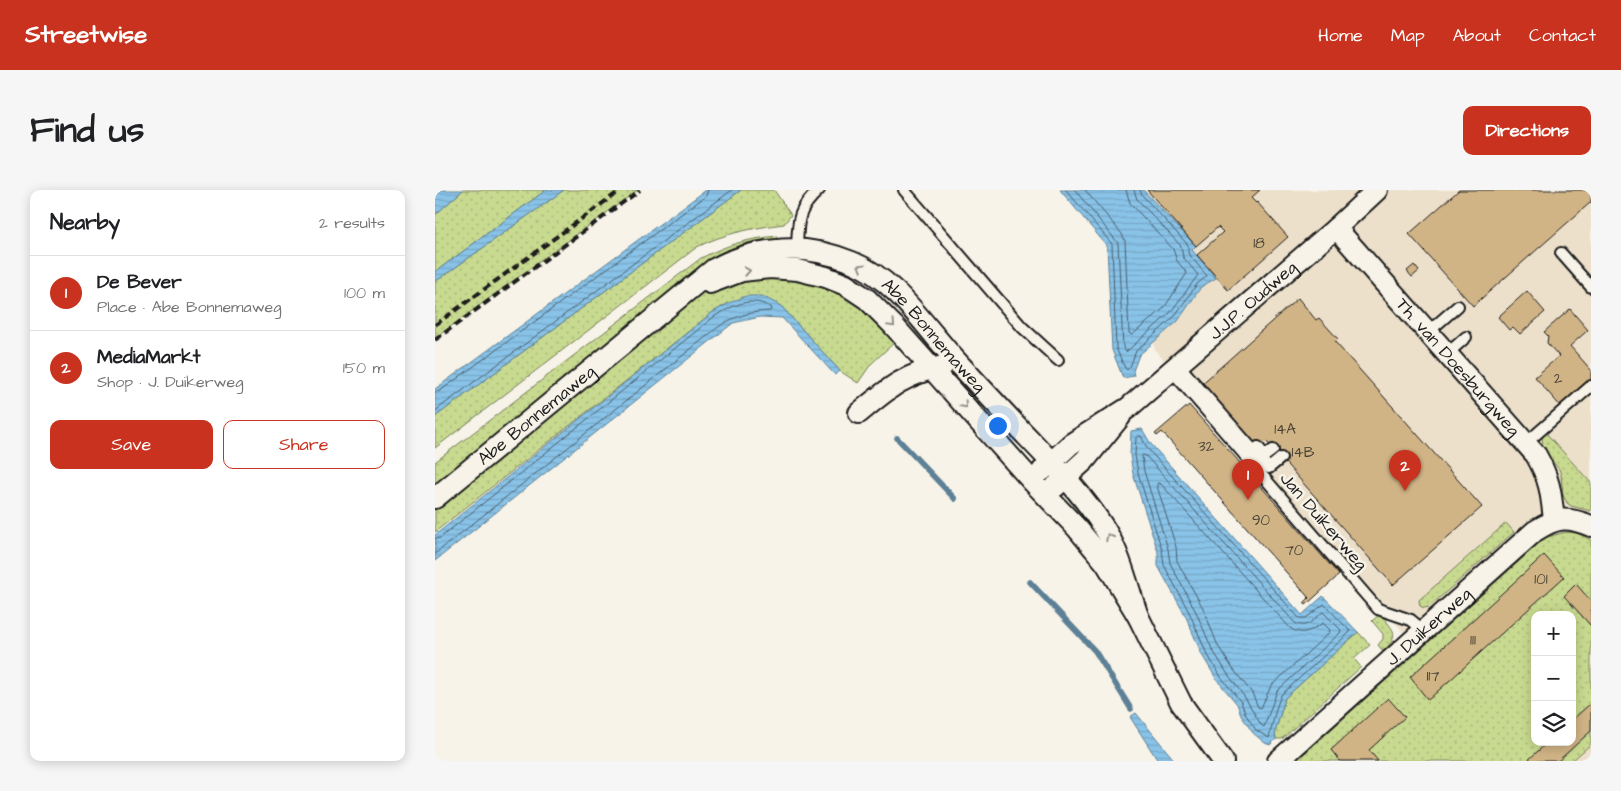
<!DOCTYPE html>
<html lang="en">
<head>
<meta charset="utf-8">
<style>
	:root { --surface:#fff; --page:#f6f6f6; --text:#202124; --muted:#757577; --line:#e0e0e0; --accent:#c8321e }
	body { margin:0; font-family:"Architects Daughter",sans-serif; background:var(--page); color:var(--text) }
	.controls { position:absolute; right:15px; bottom:15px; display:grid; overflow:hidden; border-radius:10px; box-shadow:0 2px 12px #0003 }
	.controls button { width:45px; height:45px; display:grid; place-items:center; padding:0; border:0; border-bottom:1px solid var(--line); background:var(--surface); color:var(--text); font:25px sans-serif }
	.you { position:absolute; left:562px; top:235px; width:18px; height:18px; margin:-12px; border:4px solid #fff; border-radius:50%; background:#1a73e8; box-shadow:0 0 0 8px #1a73e833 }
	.badge { display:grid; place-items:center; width:32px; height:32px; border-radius:50%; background:var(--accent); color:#fff; font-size:16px; font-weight:700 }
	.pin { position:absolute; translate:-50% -41px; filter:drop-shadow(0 1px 2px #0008) }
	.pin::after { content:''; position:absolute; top:26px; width:18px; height:15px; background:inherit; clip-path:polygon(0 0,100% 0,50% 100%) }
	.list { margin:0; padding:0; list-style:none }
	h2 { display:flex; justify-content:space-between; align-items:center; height:65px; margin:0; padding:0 20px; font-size:21px }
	h2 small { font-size:16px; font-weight:400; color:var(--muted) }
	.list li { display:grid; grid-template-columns:32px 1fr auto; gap:15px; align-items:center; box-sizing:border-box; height:75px; padding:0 20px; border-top:1px solid var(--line) }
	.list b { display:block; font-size:19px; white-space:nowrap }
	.list p { margin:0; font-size:16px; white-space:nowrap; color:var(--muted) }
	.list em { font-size:16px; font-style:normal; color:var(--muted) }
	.actions { display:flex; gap:10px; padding:15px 20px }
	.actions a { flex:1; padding:11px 0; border:1px solid var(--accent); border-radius:10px; text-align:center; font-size:18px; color:var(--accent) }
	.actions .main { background:var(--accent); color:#fff }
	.icon { flex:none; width:28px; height:28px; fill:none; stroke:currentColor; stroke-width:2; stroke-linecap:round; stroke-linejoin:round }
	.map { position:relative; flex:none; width:1156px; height:571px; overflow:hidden; border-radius:10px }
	header { display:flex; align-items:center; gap:30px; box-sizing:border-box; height:70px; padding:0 25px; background:var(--accent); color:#fff }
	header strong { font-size:24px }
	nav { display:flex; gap:28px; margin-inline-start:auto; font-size:18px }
	.intro { display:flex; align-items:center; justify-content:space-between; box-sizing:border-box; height:120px; padding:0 30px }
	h1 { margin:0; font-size:35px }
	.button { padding:12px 22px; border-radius:10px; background:var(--accent); color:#fff; font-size:18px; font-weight:700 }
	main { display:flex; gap:30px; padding:0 30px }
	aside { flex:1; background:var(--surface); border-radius:10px; box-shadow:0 2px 12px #0003 }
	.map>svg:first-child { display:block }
</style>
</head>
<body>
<header>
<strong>Streetwise</strong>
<nav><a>Home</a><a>Map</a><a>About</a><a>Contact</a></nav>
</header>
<div class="intro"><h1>Find us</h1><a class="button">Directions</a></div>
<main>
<aside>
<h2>Nearby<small>2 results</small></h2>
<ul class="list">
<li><span class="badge">1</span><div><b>De Bever</b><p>Place · Abe Bonnemaweg</p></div><em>100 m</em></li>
<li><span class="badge">2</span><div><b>MediaMarkt</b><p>Shop · J. Duikerweg</p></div><em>150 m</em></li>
</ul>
<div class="actions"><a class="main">Save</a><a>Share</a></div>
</aside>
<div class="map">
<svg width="1156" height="571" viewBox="0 0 1156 571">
	<defs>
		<pattern id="grass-dots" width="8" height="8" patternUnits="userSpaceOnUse" patternTransform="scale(1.25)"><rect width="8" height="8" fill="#c8da8f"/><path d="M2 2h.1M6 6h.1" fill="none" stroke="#abba7b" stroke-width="1.8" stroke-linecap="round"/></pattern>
		<pattern id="water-rules" width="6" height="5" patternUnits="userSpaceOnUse" patternTransform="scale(1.25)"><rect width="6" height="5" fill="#89c3e8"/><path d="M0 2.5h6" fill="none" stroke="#76a7c6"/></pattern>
	</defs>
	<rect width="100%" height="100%" fill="#f7f3e8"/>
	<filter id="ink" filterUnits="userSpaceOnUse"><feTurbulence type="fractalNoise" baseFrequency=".02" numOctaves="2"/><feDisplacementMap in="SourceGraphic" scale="10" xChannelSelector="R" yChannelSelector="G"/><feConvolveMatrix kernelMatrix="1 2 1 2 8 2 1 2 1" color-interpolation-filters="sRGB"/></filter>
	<g filter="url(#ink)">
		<!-- built -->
		<path fill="#ece0cb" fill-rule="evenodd" d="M641 0H1156V571H863L862 570 984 460 720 160 695 64ZM1100 425H1137V552H1100Z"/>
		<!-- grass -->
		<path fill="url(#grass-dots)" stroke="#727b56" fill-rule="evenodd" d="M28 0H111L0 82V25Z
			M129 0H203L0 148V92Z
			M306 0H339L356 25 349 34C318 38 290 43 262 57L0 258V227Z
			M342 46 341 54 320 57 0 295V272L266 68C294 54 311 49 342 46Z
			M350 83 403 99 429 118 462 150 436 174 423 193 405 181 346 116 294 113 278 122 0 342V320L262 105 289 92Z
			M1111 243 1156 293V321L1136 316 1132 313 1128 305 1126 285 1124 279 1108 260 1107 247Z
			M1071 333 1079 342 994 417 989 418 985 416 984 410Z
			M1131 342 1142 343 1156 350V554L1137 571H863L862 570 1102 355 1112 347ZM1100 425H1137V552H1100Z
			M945 424C959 440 966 445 948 461L943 455 948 449V444L937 431Z
			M923 442 935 455 919 469 926 477 847 549H841L840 543 850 508Z"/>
		<!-- water -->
		<path fill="url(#water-rules)" stroke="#5d8096" d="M0 0H28L0 25Z
			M111 0H129L0 92V82Z
			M271 0H306L0 227V199Z
			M625 0H708L761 56 757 60 781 88 766 97 743 131 704 165 698 181 699 186 688 188 677 160 672 56Z
			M311 106H327L346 116 405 181 400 185 347 128 325 127 298 133 0 371V345L278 122 294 113Z
			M707 239 716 254 867 425 888 406 923 442 850 508 840 543 841 549 835 555 830 553 818 543 807 527 802 514 782 490 767 465 751 427 723 376V362L698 284 695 265 696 241Z
			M701 523 740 571H723L695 527Z"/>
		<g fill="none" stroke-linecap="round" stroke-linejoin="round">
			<!-- shore -->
			<path stroke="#485f6e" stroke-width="1" d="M631 0 677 54 681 158 690 178 692 180 695 177 701 161 739 127 762 94 772 86 753 63V55L707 5 705 0
				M640 0 683 53 688 157 691 162 735 123 763 85 748 67 746 56 702 9 699 0
				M650 0 687 44 690 51 694 143 697 145 729 118 752 83 742 71 738 59 695 13 691 0
				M0 202 5 201 271 6 273 0
				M0 221 297 0
				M703 246H706L712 258 864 428H871L889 414 915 441 914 443 846 505 841 519 834 548 821 540 811 525 806 512 786 487 771 462 755 424 729 375 727 360 703 283 700 265 701 248Z
				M708 265 711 266 860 433C873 440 878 429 888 422L906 440 905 443 842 501 829 537 826 535 811 509 792 483 777 459 761 422 735 373 733 359 709 281 707 267Z
				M723 293 726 294 855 438C868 447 876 440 888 433L895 440 894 443 836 496 826 518 823 517 817 503 798 479 783 456 768 418 742 371 741 357 722 296Z
				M0 349 5 348 280 126C300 115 316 105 337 118L335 121C314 122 299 126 282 138L0 364"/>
			<!-- stream -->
			<path stroke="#5d8096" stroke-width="5.5" d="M462 248 520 309
				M595 392 660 461 696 519"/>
		</g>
		<!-- building -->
		<path fill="#d1b486" stroke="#1c1c1c" d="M712 0H825L816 8 821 13 822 12 853 47 793 100 762 65 788 42 783 37 761 56Z
			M1024 0H1156V12L1038 116 974 44Z
			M979 75 984 81 977 87 972 81Z
			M1092 101 1110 122 1085 144 1078 137 1074 140 1063 127Z
			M863 108 881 130 884 128 894 139 903 149 900 152 1047 317 958 395 831 251 818 262 762 198Z
			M1135 119 1153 140 1135 156 1156 180V190L1126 217 1100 187 1124 166 1112 153 1113 146 1109 142Z
			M754 215 904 385 871 415 869 413 874 408 727 242 722 246 720 244Z
			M1109 365 1129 387 993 510 975 487Z
			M1141 394 1156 411V436L1129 406Z
			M953 508 970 527 934 560 943 571H905L896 560Z
			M1156 513V541L1123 571H1092L1113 552H1137V530Z"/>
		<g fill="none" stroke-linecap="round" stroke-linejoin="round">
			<defs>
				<path id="service" d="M469 0 587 137 623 170
					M362 58C363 30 362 20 384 0
					M1126 63 1156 97
					M992 143 1023 116
					M1012 164 1031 147
					M743 174 834 278 846 268
					M736 180 943 419 976 430 989 441
					M1090 254 1156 196
					M823 257 830 266 838 260"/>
				<g id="minor">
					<path id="s1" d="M901 38 1101 265C1115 290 1116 302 1119 330"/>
					<path d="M275 93 307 81 335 78 363 80 391 87 411 95 432 109 458 135 596 290 642 338 671 373 703 426 746 513 788 571"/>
					<path d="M424 223C454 198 468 185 508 176"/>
					<path id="s2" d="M607 281 636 254 693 218 901 38 942 0"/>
					<path d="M620 297 650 270 685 227"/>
					<path id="s3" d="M0 308 279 79C323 55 371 53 417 72 464 91 492 141 526 176 551 203 576 230 601 256 626 282 652 310 671 341 686 366 693 398 703 426"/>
					<path id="s4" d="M843 571 1100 341C1122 327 1132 326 1156 336"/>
				</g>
			</defs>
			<!-- service casing -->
			<use href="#service" stroke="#1c1c1c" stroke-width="14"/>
			<!-- minor casing -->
			<use href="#minor" stroke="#1c1c1c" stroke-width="24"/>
			<!-- service -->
			<use href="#service" stroke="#f7f3e8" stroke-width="10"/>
			<!-- minor -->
			<use href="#minor" stroke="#f7f3e8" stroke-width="20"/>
			<!-- rail -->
			<path stroke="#1c1c1c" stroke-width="4" stroke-dasharray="8 4" stroke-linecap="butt" d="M0 135 186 0
				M0 150 205 0"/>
		</g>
		<!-- one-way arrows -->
		<defs><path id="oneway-chevron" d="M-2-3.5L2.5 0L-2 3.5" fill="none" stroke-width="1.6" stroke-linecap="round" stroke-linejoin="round" transform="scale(1.25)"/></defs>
		<g stroke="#94928c">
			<use href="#oneway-chevron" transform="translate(426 77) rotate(-150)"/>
			<use href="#oneway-chevron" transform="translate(312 81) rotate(-10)"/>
			<use href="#oneway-chevron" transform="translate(457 134) rotate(47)"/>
			<use href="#oneway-chevron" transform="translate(529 215) rotate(48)"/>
			<use href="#oneway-chevron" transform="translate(674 347) rotate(-117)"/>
		</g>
	</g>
	<g text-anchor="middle" stroke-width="5" stroke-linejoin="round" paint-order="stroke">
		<!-- number labels -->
		<g font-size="15" fill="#494236">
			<text x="824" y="58">18</text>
			<text x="1123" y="193">2</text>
			<text x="850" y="244">14A</text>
			<text x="771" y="261">32</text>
			<text x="868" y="267">14B</text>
			<text x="826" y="335">90</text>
			<text x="859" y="365">70</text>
			<text x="1106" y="394">101</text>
			<text x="1038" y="455">111</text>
			<text x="998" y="491">117</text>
		</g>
		<!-- street labels -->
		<g font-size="18" fill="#1c1c1c" stroke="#f7f3e8">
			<text dy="6" stroke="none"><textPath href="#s2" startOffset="272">J.J.P. Oudweg</textPath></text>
			<text dy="6" stroke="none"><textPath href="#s3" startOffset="615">Abe Bonnemaweg</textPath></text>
			<text dy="6" stroke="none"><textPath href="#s1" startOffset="185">Th. van Doesburgweg</textPath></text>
			<text dy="6" stroke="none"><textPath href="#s3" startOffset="131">Abe Bonnemaweg</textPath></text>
			<text transform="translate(889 331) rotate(49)" y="6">Jan Duikerweg</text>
			<text dy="6" stroke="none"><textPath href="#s4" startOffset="202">J. Duikerweg</textPath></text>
		</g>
	</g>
</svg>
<div class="controls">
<button>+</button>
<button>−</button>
<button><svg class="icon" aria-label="layers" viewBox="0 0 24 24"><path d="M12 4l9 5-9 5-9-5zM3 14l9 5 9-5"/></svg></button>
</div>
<div class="you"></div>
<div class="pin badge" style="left:813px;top:310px">1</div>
<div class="pin badge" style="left:970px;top:301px">2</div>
</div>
</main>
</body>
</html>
